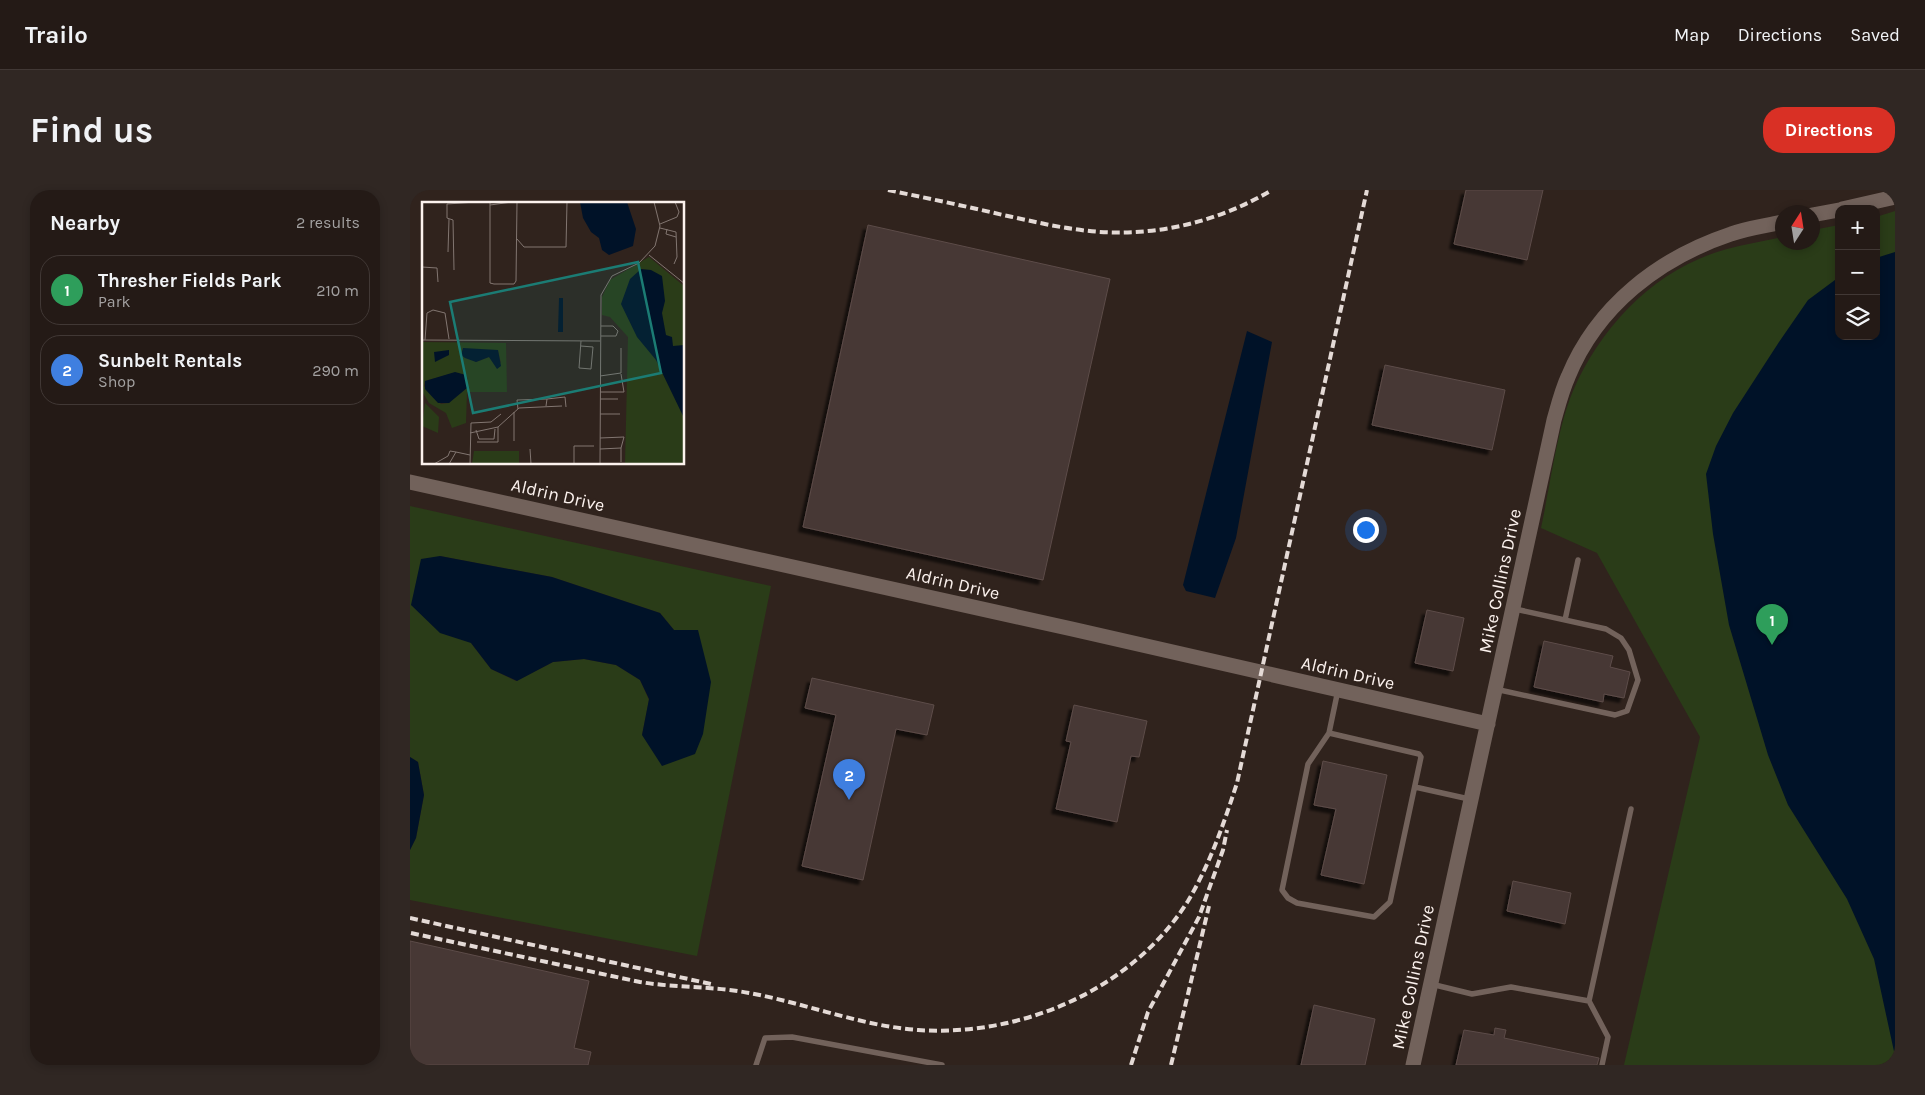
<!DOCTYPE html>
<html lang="en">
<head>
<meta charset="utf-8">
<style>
	:root { --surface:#241a16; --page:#302723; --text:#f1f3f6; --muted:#a3a1a1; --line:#413835; --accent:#d93025 }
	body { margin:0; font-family:Karla,sans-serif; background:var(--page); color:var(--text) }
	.controls { position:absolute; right:15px; top:15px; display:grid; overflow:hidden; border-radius:10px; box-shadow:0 2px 8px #0003 }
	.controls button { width:45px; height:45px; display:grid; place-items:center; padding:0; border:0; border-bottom:1px solid var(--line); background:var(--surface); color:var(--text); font:25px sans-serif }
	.compass { position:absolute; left:1365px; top:15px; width:45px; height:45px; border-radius:50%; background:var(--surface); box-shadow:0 2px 8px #0003; rotate:12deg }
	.you { position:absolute; left:955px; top:339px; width:18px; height:18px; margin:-12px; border:4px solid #fff; border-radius:50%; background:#1a73e8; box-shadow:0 0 0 8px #1a73e833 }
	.badge { display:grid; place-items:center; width:32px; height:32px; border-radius:50%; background:var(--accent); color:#fff; font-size:16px; font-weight:700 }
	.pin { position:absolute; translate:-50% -41px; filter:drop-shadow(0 1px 2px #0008) }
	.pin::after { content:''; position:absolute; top:26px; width:18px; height:15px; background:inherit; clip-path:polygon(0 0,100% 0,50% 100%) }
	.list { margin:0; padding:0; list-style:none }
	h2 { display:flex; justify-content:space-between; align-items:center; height:65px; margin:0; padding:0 20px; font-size:21px }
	h2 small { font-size:16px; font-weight:400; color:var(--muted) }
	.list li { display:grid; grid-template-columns:32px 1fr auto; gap:15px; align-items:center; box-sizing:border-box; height:70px; margin:0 10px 10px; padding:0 10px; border:1px solid var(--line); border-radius:20px }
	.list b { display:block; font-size:19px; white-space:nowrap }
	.list p { margin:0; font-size:16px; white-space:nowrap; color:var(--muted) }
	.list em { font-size:16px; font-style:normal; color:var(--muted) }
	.icon { flex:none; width:28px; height:28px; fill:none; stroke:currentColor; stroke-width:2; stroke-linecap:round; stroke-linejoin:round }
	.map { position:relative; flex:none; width:1485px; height:875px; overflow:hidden; border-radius:20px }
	header { display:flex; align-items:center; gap:30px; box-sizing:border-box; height:70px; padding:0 25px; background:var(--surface); border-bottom:1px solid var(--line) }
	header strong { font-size:24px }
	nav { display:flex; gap:28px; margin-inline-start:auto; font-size:18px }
	.intro { display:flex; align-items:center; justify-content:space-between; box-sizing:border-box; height:120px; padding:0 30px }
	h1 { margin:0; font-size:35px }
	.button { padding:12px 22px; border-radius:20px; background:var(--accent); color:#fff; font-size:18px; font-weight:700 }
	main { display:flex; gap:30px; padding:0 30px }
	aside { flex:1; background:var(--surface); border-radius:20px; box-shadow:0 2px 8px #0003 }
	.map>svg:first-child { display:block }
</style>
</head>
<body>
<header>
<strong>Trailo</strong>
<nav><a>Map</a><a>Directions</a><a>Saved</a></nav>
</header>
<div class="intro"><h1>Find us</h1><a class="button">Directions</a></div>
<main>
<aside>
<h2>Nearby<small>2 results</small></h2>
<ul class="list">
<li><span class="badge" style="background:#2e9e5b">1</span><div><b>Thresher Fields Park</b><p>Park</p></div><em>210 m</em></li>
<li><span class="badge" style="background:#3f7fe0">2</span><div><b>Sunbelt Rentals</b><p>Shop</p></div><em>290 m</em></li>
</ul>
</aside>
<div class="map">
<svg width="1485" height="875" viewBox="0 0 1485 875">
	<defs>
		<filter id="shadow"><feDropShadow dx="-4.5" dy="4.5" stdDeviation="1" flood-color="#0009"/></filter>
	</defs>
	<rect width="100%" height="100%" fill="#30231d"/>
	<!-- green -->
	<path fill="#2a3c18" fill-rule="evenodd" d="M1485 21V875H1214L1290 547 1187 363 1131 338C1140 297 1147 239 1163 201 1191 136 1246 78 1317 59 1335 54 1354 51 1372 47V52H1402L1403 40 1429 35V146H1466V27Z
		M0 316 361 396 287 766 0 710V660L6 648 14 605 8 572 0 567ZM30 366 142 387 250 423 264 440H288L232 545 239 510 230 490 206 475 174 469 143 472 106 491 81 479 61 453Z"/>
	<!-- water -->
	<path fill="#001228" d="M1485 62V866L1464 769 1437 709 1378 615 1358 565 1319 435 1303 344 1296 284 1306 256 1323 223 1369 152 1398 110 1429 87V146H1466V68Z
		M837 141 862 152 826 348 805 408 776 401 773 395Z
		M30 366 142 387 250 423 264 440H288L301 492 293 544 285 564 252 576 232 545 239 509 230 490 206 475 174 469 143 472 107 491 81 479 61 453 30 443 1 415 11 369Z
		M0 567 8 572 14 605 6 648 0 660Z"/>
	<!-- building -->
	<path fill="#463734" stroke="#5d4c49" filter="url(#shadow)" d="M1056 0H1133L1117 70 1044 54Z
		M458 35 700 89 633 390 393 337Z
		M975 175 1095 200 1082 260 962 235Z
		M1017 420 1054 428 1043 481 1005 473Z
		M1134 451 1203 466 1200 477 1220 482 1214 508 1194 504 1193 512 1124 497Z
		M402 488 524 515 517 545 486 539 453 690 392 676 426 525 395 518Z
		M664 515 737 531 729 567 721 566 707 632 646 619 661 552 656 551Z
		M913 571 977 585 954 694 911 685 926 619 904 615Z
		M1103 691 1161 703 1155 734 1097 721Z
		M0 751 179 791 164 858 181 862 178 875H0Z
		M904 815 965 829 955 875H891Z
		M1085 838 1096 840 1094 848 1189 868 1187 875H1046L1054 840 1084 845Z"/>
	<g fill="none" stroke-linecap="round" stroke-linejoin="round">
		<!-- lane -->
		<path stroke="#72625b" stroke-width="5.5" d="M1155 430 1168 370
			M1085 499 1205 525 1217 521 1228 490 1219 460 1211 448 1196 439 1105 419
			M919 543 1009 564 1011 567 980 712 964 727 887 713 878 708 872 700 898 574 919 543 928 500
			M1005 597 1059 609
			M1021 794 1062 804 1101 797 1179 811 1221 619
			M1179 811 1198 847 1192 875
			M346 875 355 848 382 847 532 875"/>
		<!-- secondary -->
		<path stroke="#72625b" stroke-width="15" d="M1432 19 1485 7
			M1402 25 1429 20
			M0 292 662 439 1078 534
			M1003 875 1144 230C1148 216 1152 200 1158 187 1187 116 1249 68 1321 44 1337 38 1355 36 1372 32"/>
		<!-- rail -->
		<path stroke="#e4dad6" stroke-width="4" stroke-dasharray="8 4" stroke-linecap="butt" d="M478 0C516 8 555 16 593 25 617 30 641 36 664 39 733 50 803 35 862 0
			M0 728 301 794
			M1 743 230 792C266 798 304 796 339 803 395 813 451 836 508 840 611 847 722 800 778 711 800 674 814 633 827 593L957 0
			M721 875 738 822 789 727 813 660 817 640
			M761 875 799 716"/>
	</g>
	<g text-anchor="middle" stroke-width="4" stroke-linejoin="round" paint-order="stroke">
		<!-- street labels -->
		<g font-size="18" fill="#fcf2ee" stroke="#30231d">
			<text transform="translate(148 305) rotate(13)" y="6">Aldrin Drive</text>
			<text transform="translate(1090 391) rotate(-78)" y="6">Mike Collins Drive</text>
			<text transform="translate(543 393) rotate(13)" y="6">Aldrin Drive</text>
			<text transform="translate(938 483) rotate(13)" y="6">Aldrin Drive</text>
			<text transform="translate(1003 787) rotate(-78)" y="6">Mike Collins Drive</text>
		</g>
	</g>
	<!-- overview -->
	<g transform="translate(12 12)">
		<rect width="262" height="262" fill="#30231d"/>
		<path d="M227 55 262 84V262H203L206 135 188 115 180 113V95L188 78ZM0 140 84 141 85 190H45L44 221 30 226 24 211 7 201 1 191ZM76 149 79 161 67 155 54 160 48 156ZM32 171 44 173 46 177 27 201 19 202 2 184 3 179ZM3 201 17 215 16 231 0 224ZM52 249H97V262H50Z" fill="#2a3c18" fill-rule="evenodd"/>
		<path d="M158 0H205L214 27 211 44 187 53 180 48 177 36 169 30 161 16ZM219 67 229 68 240 74 243 99 240 111 244 133 250 135 251 144 262 143V216L234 158 215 135 199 102 208 77ZM137 96H141V130H136ZM41 146 76 148 79 164 75 167 67 155 54 160 43 156 39 153ZM27 148V153L13 160 12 150ZM33 170 44 173 45 186 27 201H16L3 187V179Z" fill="#001228"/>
		<path fill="none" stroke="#827671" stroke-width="1" d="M68 0V81L72 82H92L94 79 95 0M68 3 90 0M238 22 255 15 257 10 253 0M238 26 254 30 255 55 252 62M245 27 244 32 254 35M95 37 102 45H144L145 0M26 50 27 17M227 53 263 82M0 65 15 66 16 80M32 68 31 18 25 16V2L54 0M179 134H194L196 129 191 124H179M0 138 178 139M3 138 5 111 11 108 23 111 27 137M159 139 157 166 169 167 171 145 159 144M178 174 199 171V146M178 190H202L199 172M178 197H196M124 204 125 197 143 195 144 205M96 207 95 198 125 197M178 212H198M54 228 57 237H72L73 227M48 231 76 225 97 206 140 204M178 236 202 235 199 246M92 239V210M55 240H76V225M108 247 109 262M178 247 199 246V260M12 262 26 254 28 249 34 250M27 262 34 250 48 253M48 262 49 221 69 220 79 212M152 262V244H172M178 262 179 93 190 74 217 61 233 44 238 24 232 0"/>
		<path fill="#1b7c74" fill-opacity="0.15" stroke="#1b7c74" stroke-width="2.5" d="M216 60 239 171 51 211 28 100Z"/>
		<rect width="262" height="262" fill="none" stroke="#fcf2ee" stroke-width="2.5"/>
	</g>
</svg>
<div class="controls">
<button>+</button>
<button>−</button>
<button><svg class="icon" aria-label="layers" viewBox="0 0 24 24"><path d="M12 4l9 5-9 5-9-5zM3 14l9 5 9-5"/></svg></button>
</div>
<svg class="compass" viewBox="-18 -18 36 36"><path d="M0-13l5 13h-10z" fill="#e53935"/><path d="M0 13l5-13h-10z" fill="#a3a1a1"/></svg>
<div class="you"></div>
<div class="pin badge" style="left:1362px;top:455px;background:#2e9e5b">1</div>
<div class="pin badge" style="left:439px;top:610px;background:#3f7fe0">2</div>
</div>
</main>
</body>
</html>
